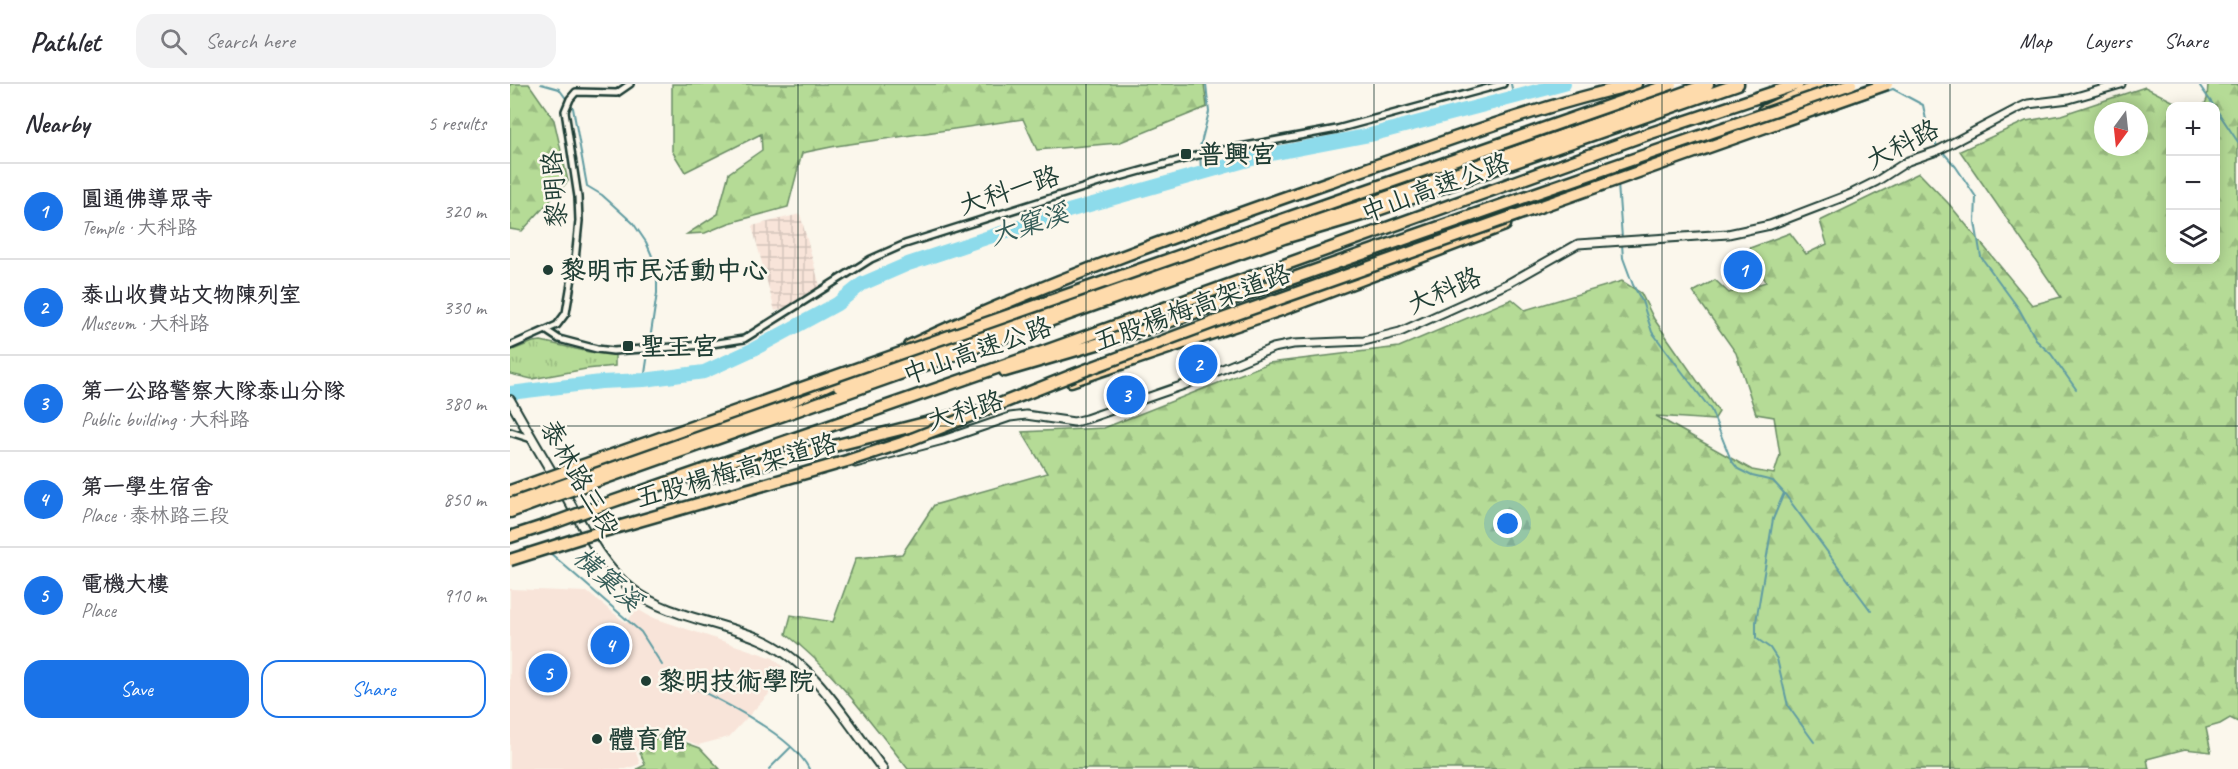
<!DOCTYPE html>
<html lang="en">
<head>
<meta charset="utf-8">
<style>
	:root { --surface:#fff; --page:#f2f2f3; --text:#2b2b33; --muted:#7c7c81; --line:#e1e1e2; --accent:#1a73e8 }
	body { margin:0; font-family:Caveat,"LXGW WenKai TC",sans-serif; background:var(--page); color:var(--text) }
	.controls { position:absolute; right:18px; top:18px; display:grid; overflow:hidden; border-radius:12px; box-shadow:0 3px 15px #0003 }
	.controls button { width:54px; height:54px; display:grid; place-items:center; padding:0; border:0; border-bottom:2px solid var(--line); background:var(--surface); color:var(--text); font:30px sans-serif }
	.compass { position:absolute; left:1584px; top:18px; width:54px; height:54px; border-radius:50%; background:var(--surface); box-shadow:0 3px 15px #0003; rotate:195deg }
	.you { position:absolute; left:998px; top:440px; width:21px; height:21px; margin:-15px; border:4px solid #fff; border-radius:50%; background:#1a73e8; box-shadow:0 0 0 9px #1a73e833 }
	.badge { display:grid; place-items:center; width:39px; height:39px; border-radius:50%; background:var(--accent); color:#fff; font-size:20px; font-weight:700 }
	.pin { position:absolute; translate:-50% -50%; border:3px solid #fff; box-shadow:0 2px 6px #0006 }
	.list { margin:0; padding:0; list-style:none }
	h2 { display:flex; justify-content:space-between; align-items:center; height:78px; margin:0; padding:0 24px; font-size:26px }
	h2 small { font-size:20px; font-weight:400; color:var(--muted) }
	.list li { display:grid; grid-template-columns:39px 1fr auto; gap:18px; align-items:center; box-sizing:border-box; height:96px; padding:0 24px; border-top:2px solid var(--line) }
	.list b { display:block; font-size:22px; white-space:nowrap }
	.list p { margin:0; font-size:20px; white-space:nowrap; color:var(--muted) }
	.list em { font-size:20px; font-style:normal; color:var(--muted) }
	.actions { display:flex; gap:12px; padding:18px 24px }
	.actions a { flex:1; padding:14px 0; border:2px solid var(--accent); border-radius:18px; text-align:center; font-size:21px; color:var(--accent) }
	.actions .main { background:var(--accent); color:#fff }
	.icon { flex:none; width:33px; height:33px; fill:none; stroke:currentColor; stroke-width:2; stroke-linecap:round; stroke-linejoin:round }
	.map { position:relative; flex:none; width:1728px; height:685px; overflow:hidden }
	header { display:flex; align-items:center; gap:36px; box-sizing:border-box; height:84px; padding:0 30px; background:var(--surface); border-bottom:2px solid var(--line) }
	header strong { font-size:28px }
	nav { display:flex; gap:33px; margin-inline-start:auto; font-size:21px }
	.search { width:420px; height:54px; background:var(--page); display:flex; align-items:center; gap:15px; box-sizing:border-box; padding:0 21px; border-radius:18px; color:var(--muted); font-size:22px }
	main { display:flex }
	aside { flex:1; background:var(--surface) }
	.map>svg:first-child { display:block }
</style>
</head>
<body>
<header>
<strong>Pathlet</strong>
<div class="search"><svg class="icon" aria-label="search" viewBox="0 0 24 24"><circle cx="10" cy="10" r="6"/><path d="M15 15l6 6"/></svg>Search here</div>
<nav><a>Map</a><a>Layers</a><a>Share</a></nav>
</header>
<main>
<aside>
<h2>Nearby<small>5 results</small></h2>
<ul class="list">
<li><span class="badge">1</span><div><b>圓通佛導眾寺</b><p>Temple · 大科路</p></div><em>320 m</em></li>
<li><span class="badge">2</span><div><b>泰山收費站文物陳列室</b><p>Museum · 大科路</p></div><em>330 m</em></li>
<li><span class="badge">3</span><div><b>第一公路警察大隊泰山分隊</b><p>Public building · 大科路</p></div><em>380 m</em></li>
<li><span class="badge">4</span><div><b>第一學生宿舍</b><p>Place · 泰林路三段</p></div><em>850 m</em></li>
<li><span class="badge">5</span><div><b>電機大樓</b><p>Place</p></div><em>910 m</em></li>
</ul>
<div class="actions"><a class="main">Save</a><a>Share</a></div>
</aside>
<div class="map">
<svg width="1728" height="685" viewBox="0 0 1728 685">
	<defs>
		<pattern id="industrial-grid" width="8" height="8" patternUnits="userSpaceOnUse" patternTransform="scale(1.5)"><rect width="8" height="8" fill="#f8e4d9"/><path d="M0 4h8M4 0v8" fill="none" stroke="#d4c4bb"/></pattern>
		<pattern id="forest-firs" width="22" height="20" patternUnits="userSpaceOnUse" patternTransform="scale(1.5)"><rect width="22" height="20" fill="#b5db96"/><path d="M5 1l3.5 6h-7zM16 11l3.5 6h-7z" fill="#9bbd82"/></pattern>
		<pattern id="park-tufts" width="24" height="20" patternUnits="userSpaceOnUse" patternTransform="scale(1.5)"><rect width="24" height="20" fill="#b5db96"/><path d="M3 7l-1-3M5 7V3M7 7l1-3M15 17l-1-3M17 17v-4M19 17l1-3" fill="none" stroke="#9bbd82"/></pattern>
	</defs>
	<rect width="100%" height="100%" fill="#fbf7ec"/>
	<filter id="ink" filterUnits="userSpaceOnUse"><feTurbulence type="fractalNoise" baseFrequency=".0167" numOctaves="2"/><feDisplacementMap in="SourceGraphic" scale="12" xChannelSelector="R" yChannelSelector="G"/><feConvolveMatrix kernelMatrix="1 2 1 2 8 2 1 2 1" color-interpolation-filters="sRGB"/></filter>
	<g filter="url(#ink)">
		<!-- built -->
		<path fill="#f8e4d9" d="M0 505 77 508 116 539 127 525 141 533 263 574 273 583 274 594 219 653 188 661 149 645 126 668 130 680 116 685H0Z"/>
		<!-- industrial -->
		<path fill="url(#industrial-grid)" d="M290 130 310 202 282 222 265 227 242 142Z"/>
		<!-- forest -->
		<path fill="url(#forest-firs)" stroke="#6a8c65" stroke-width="1.5" fill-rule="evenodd" d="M0 0H19L44 36 58 97 12 147 0 145Z
			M162 0H694L697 23 608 59 527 66 513 35 326 62 292 69 278 123 219 139 195 149 177 150 208 130 219 89 252 66 251 50 175 88 162 67Z
			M1698 0H1728V638L1720 634 1710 640 1696 644 1701 668 1675 665 1637 675 1639 685H398C360 637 324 587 276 550L281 531 323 538 346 474 392 470 424 421 537 389 512 348 594 344 759 279 889 263 1002 215 1015 226 1112 197 1131 209 1144 235 1209 328 1204 336 1146 332 1242 386 1264 390 1270 371 1264 333 1246 330 1226 269 1183 208 1205 196 1219 209 1256 198 1240 164 1280 149 1296 170 1317 160 1310 137 1409 89 1439 120 1522 221 1551 213 1450 67 1516 37 1551 31 1635 3 1672 22H1660V176H1706V22H1694L1697 15ZM1593 27H1629V63H1593Z
			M151 650 190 664 210 685H127L135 681 130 668Z"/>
		<!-- park -->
		<path fill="url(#park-tufts)" stroke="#6a8c65" stroke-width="1.5" d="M31 257 79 268 105 270V282L76 285 22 295 0 290V267L23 258Z"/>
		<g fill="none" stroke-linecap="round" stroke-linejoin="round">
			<!-- stream -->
			<path stroke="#619ca2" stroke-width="2" d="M31 0 49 5 63 24 77 102 92 111 123 139 136 158 142 172 147 191V209L134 296
				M1001 0 1004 14
				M1690 2 1704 22
				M1706 25 1728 58
				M1224 60 1383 5 1413 21 1418 46 1424 58 1446 83 1466 113 1465 138 1471 173 1509 225 1527 257 1541 270 1566 305
				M691 90 690 63 699 28 696 0
				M1108 100 1112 154
				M999 141 1032 127
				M1112 160 1113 174 1123 201 1132 217 1142 248 1201 326 1221 376 1228 385 1242 392 1263 397 1274 409 1263 435 1246 538V554L1260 564 1267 575 1278 622 1304 658
				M872 195 914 177
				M1274 409 1361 527
				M39 468 131 548 152 581
				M173 598C206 614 283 651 299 685
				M259 685 280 664"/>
			<!-- river -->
			<path stroke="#8ddbeb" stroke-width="14" d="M0 309 91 298 134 296 194 288 244 265 327 220 352 200 398 180 558 127 756 71 860 51 1054 0"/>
			<defs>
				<path id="minor" d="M37 247 49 255 87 265 103 267 195 261 234 255 361 175 395 160 595 97 692 70 827 45 993 0
					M0 262 47 241 56 229 65 176 69 137 68 113 55 27 60 15 66 8 107 9 120 0
					M0 348 22 355"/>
				<path id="tertiary" d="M345 379 433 356 500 333 516 331 564 338 576 335 674 301 763 264 783 260 854 257 890 248 999 199 1068 160 1218 150 1260 141 1341 110 1367 97 1398 77 1427 67 1509 24 1518 20 1559 15 1611 0"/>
				<path id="secondary" d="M0 316C18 348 36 379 55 410 74 444 91 482 123 506 156 532 210 538 250 555 305 578 337 639 373 685"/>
				<path id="motorway" d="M1253 27 1311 0
					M1176 67 1215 47
					M863 118 1198 0
					M399 262C539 196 682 146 827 95 926 61 1024 23 1126 0
					M495 287 635 246 1095 85
					M561 297 771 226 995 141
					M329 302 772 147 868 117
					M258 328 337 292
					M67 396 264 326
					M184 397 463 327
					M70 403 774 154 865 127 1228 0
					M0 419 28 410
					M87 423 524 271 1135 51 1288 0
					M0 428 30 417
					M0 453 46 438"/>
			</defs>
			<!-- minor casing -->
			<use href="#minor" stroke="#1f3d34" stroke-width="10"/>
			<!-- tertiary casing -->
			<use href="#tertiary" stroke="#1f3d34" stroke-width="11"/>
			<!-- secondary casing -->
			<use href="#secondary" stroke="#1f3d34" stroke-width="12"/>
			<!-- motorway casing -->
			<use href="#motorway" stroke="#1f3d34" stroke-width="15"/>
			<!-- minor -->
			<use href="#minor" stroke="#fbf7ec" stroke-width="5"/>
			<!-- tertiary -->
			<use href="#tertiary" stroke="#fbf7ec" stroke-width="7"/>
			<!-- secondary -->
			<use href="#secondary" stroke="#fbf7ec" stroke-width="8"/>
			<!-- motorway -->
			<use href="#motorway" stroke="#fedbac" stroke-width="10"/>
			<defs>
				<path id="motorway-bridge" d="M1095 85 1341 0
					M0 407 388 270 1161 0
					M28 410 67 396
					M30 417 70 403
					M46 438 87 423
					M0 476 73 453 337 377 392 359 573 287 707 237 1377 0"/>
			</defs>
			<!-- motorway-bridge casing -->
			<use href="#motorway-bridge" stroke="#1f3d34" stroke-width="15" stroke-linecap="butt"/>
			<!-- motorway-bridge -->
			<use href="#motorway-bridge" stroke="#fedbac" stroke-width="10"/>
		</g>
	</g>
	<!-- grid -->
	<path fill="none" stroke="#1f3d34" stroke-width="1.5" stroke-opacity="0.55" d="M288 0V685M576 0V685M864 0V685M1152 0V685M1440 0V685M0 342H1728"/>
	<!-- markers -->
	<g fill="#1f3d34" stroke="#fbf7ec" stroke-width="2">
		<rect x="670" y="64" width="12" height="12" rx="3"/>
		<circle cx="38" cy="186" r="6"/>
		<rect x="112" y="256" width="12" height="12" rx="3"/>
		<circle cx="136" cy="597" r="6"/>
		<circle cx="87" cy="655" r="6"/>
	</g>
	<g text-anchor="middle" stroke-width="5" stroke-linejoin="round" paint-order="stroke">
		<!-- street labels -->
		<g font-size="26" fill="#1f3d34" stroke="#fbf7ec">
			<text transform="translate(1392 60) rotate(-27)" y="9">大科路</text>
			<text transform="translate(925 103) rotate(-20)" y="9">中山高速公路</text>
			<text transform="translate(44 105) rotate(-94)" y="9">黎明路</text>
			<text transform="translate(499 106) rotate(-18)" y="9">大科一路</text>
			<text transform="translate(934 206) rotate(-24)" y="9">大科路</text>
			<text transform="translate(682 223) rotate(-20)" y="9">五股楊梅高架道路</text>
			<text transform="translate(467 266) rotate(-19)" y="9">中山高速公路</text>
			<text transform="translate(455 326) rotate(-17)" y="9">大科路</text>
			<text transform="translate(226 386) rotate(-16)" y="9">五股楊梅高架道路</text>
			<text transform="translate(70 394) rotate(60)" y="9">泰林路三段</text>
		</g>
		<!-- poi labels -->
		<g font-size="26" font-weight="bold" fill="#1f3d34" stroke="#fbf7ec" text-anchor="start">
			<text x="688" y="79">普興宮</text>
			<text x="50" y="195">黎明市民活動中心</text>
			<text x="130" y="271">聖王宮</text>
			<text x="148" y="606">黎明技術學院</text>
			<text x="99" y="664">體育館</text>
		</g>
		<!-- water labels -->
		<g font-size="27" font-style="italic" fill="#355d59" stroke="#fbf7ec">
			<text transform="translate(519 140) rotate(-18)" y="9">大窠溪</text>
			<text transform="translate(98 495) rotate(41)" y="9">橫窠溪</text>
		</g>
	</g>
</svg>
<div class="controls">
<button>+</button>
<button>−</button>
<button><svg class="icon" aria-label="layers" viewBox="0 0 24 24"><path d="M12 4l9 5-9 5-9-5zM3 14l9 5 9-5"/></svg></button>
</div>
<svg class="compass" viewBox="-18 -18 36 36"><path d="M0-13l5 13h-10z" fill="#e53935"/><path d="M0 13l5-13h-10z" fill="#7c7c81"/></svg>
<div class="you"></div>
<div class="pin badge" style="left:1233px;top:186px">1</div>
<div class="pin badge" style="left:688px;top:280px">2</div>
<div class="pin badge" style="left:616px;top:311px">3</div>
<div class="pin badge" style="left:100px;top:561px">4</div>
<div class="pin badge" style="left:38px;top:589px">5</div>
</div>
</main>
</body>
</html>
